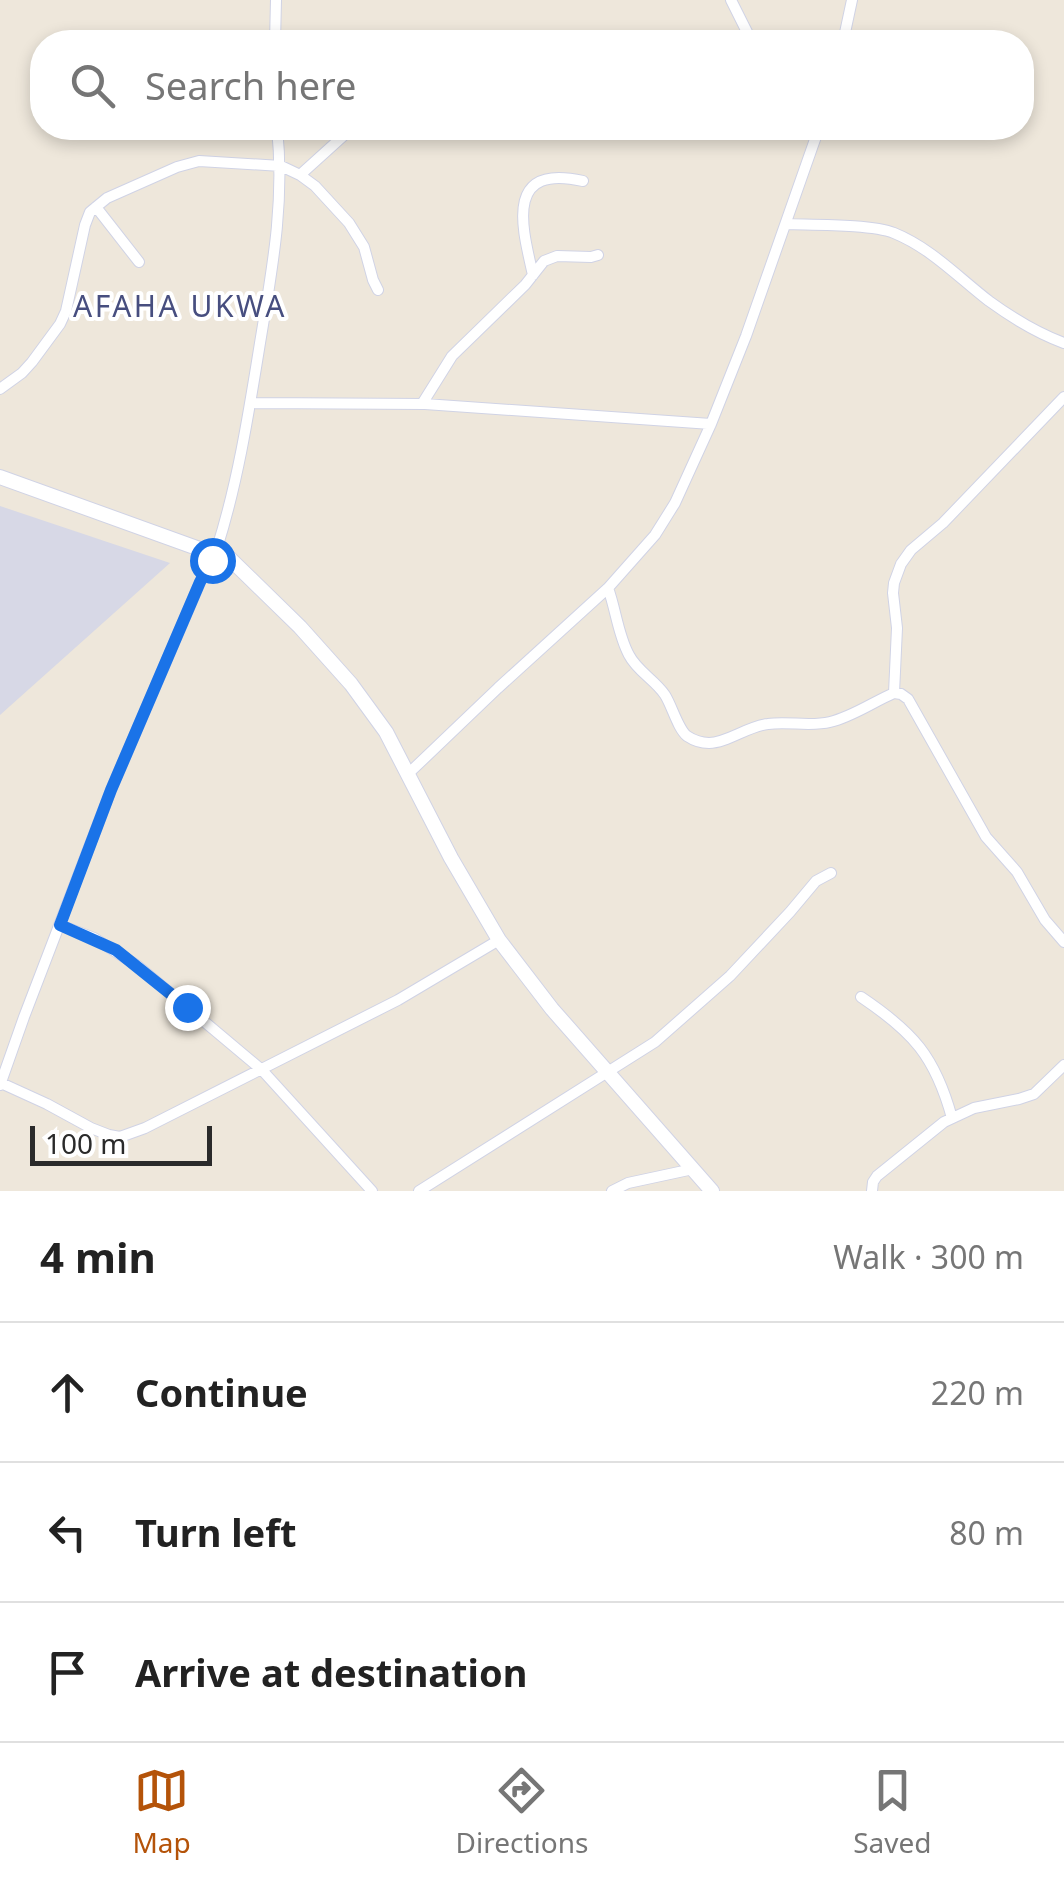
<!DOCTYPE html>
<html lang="en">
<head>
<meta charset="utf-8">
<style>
	:root { --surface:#fff; --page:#f6f6f6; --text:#222; --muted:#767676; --line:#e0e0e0; --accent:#b45309 }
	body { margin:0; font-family:"Noto Sans",sans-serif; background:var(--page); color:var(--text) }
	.scale { position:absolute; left:30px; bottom:25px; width:182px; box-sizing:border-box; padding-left:10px; border:5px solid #2a2a2a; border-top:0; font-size:28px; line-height:35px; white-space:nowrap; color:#2a2a2a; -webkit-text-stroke:8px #fff; paint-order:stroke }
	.stop { position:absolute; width:30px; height:30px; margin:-22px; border:8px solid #1a73e8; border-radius:50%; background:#fff }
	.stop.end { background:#1a73e8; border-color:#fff; box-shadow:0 2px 10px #0008 }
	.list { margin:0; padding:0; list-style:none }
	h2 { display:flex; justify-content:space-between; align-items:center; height:130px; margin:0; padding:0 40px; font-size:42px }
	h2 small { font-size:32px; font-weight:400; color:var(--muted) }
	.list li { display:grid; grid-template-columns:65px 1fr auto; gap:30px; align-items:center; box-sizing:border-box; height:140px; padding:0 40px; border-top:2px solid var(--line) }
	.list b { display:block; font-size:38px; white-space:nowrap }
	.list em { font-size:32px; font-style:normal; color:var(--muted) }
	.icon { flex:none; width:55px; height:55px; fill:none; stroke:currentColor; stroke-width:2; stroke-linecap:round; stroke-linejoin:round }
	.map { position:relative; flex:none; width:1064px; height:1191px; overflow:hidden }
	.search { position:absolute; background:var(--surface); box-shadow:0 5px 15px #0003; left:30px; right:30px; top:30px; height:110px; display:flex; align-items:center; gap:25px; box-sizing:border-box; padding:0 35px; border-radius:40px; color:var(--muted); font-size:38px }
	.sheet { height:550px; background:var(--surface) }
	nav { display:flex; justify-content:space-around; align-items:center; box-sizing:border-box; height:140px; border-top:2px solid var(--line); background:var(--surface); font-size:28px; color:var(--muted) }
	nav a { display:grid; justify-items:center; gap:5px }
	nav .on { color:var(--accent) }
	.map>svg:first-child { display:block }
</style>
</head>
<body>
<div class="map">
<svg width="1064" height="1191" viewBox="0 0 1064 1191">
	<rect width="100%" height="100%" fill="#eee7db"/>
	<!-- airport -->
	<path fill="#d7d8e6" d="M0 506 170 563 0 715Z"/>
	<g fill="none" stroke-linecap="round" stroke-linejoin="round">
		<defs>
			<path id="minor" d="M731 0 752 42
				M275 42 276 0
				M843 42 852 0
				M300 175 352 128
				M96 207 139 262
				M786 224C813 225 872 224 894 233 931 248 959 278 989 301 1011 317 1039 334 1064 343
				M533 275C522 227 504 163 583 181
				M0 389 22 373 32 362 60 324 66 311 85 225 90 212 107 198 177 167 199 161 281 166 300 175 315 186 349 223 364 247 373 280 378 290
				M251 403 425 404 711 424
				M422 404 452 356 525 285 544 261 557 256 591 257 598 255
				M217 548C238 482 249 411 260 343 272 270 285 202 277 128
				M608 588C616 610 618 635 629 655 637 671 655 680 665 695 672 706 678 729 687 736 693 740 702 743 709 743 727 743 748 726 768 724 788 721 810 727 830 722 852 717 873 702 894 693L901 694 908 699 986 837 1017 872 1045 920 1064 942
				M894 693 897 628 893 593 894 583 901 564 911 550 943 523 1064 397
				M409 773 498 688 608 588 655 535 675 503 711 424 746 336 819 128
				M60 925 94 938 138 966 262 1070 372 1191
				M861 997C913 1032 935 1056 952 1118
				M1 1083 47 1104 91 1128 109 1135 120 1137 145 1128 398 1000 499 940
				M0 1085 24 1017 111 790 210 559
				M419 1191 655 1042 730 976 790 912 816 881 831 873
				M612 1191 628 1183 693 1169
				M872 1191 873 1182 877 1176 944 1122 974 1108 1019 1099 1034 1094 1064 1065"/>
			<path id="tertiary" d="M0 477 208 552
				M208 554a7 7 0 1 1 14 0a7 7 0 1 1-14 0Z
				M220 549 300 627 351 684 386 732 451 858 499 940 552 1009 712 1191"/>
		</defs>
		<!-- minor casing -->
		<use href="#minor" stroke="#d0d3e5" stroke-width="12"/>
		<!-- tertiary casing -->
		<use href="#tertiary" stroke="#d0d3e5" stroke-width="16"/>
		<!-- minor -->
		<use href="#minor" stroke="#fff" stroke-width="10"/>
		<!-- tertiary -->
		<use href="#tertiary" stroke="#fff" stroke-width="14"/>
	</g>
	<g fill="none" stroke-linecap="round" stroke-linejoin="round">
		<!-- route -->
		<path stroke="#1a73e8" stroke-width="12" d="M187 1007 116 950 60 925 111 790 200 582 212 560"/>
	</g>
	<g text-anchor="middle" stroke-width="8" stroke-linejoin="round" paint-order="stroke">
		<!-- quarter labels -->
		<g font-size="30" letter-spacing="2.5" fill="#474e7f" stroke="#fff">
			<text x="180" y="317">AFAHA UKWA</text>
		</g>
	</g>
</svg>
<div class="scale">100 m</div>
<div class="stop" style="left:212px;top:560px"></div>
<div class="stop end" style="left:187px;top:1007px"></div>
<div class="search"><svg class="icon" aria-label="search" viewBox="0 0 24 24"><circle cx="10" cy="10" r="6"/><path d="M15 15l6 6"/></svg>Search here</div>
</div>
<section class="sheet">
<h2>4 min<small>Walk · 300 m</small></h2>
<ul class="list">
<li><svg class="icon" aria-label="ahead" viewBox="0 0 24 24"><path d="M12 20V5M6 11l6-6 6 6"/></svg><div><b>Continue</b></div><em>220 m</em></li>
<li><svg class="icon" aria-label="left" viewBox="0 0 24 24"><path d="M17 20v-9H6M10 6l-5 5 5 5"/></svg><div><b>Turn left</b></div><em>80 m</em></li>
<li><svg class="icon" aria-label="arrive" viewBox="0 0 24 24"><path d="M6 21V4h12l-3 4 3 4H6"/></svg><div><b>Arrive at destination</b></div></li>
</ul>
</section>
<nav>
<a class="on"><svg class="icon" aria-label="map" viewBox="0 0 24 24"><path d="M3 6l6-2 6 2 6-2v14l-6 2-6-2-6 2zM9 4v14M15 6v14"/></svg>Map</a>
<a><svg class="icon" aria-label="directions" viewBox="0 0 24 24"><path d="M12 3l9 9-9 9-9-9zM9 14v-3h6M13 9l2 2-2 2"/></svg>Directions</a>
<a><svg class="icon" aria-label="saved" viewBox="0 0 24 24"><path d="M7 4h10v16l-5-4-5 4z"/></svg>Saved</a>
</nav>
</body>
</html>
